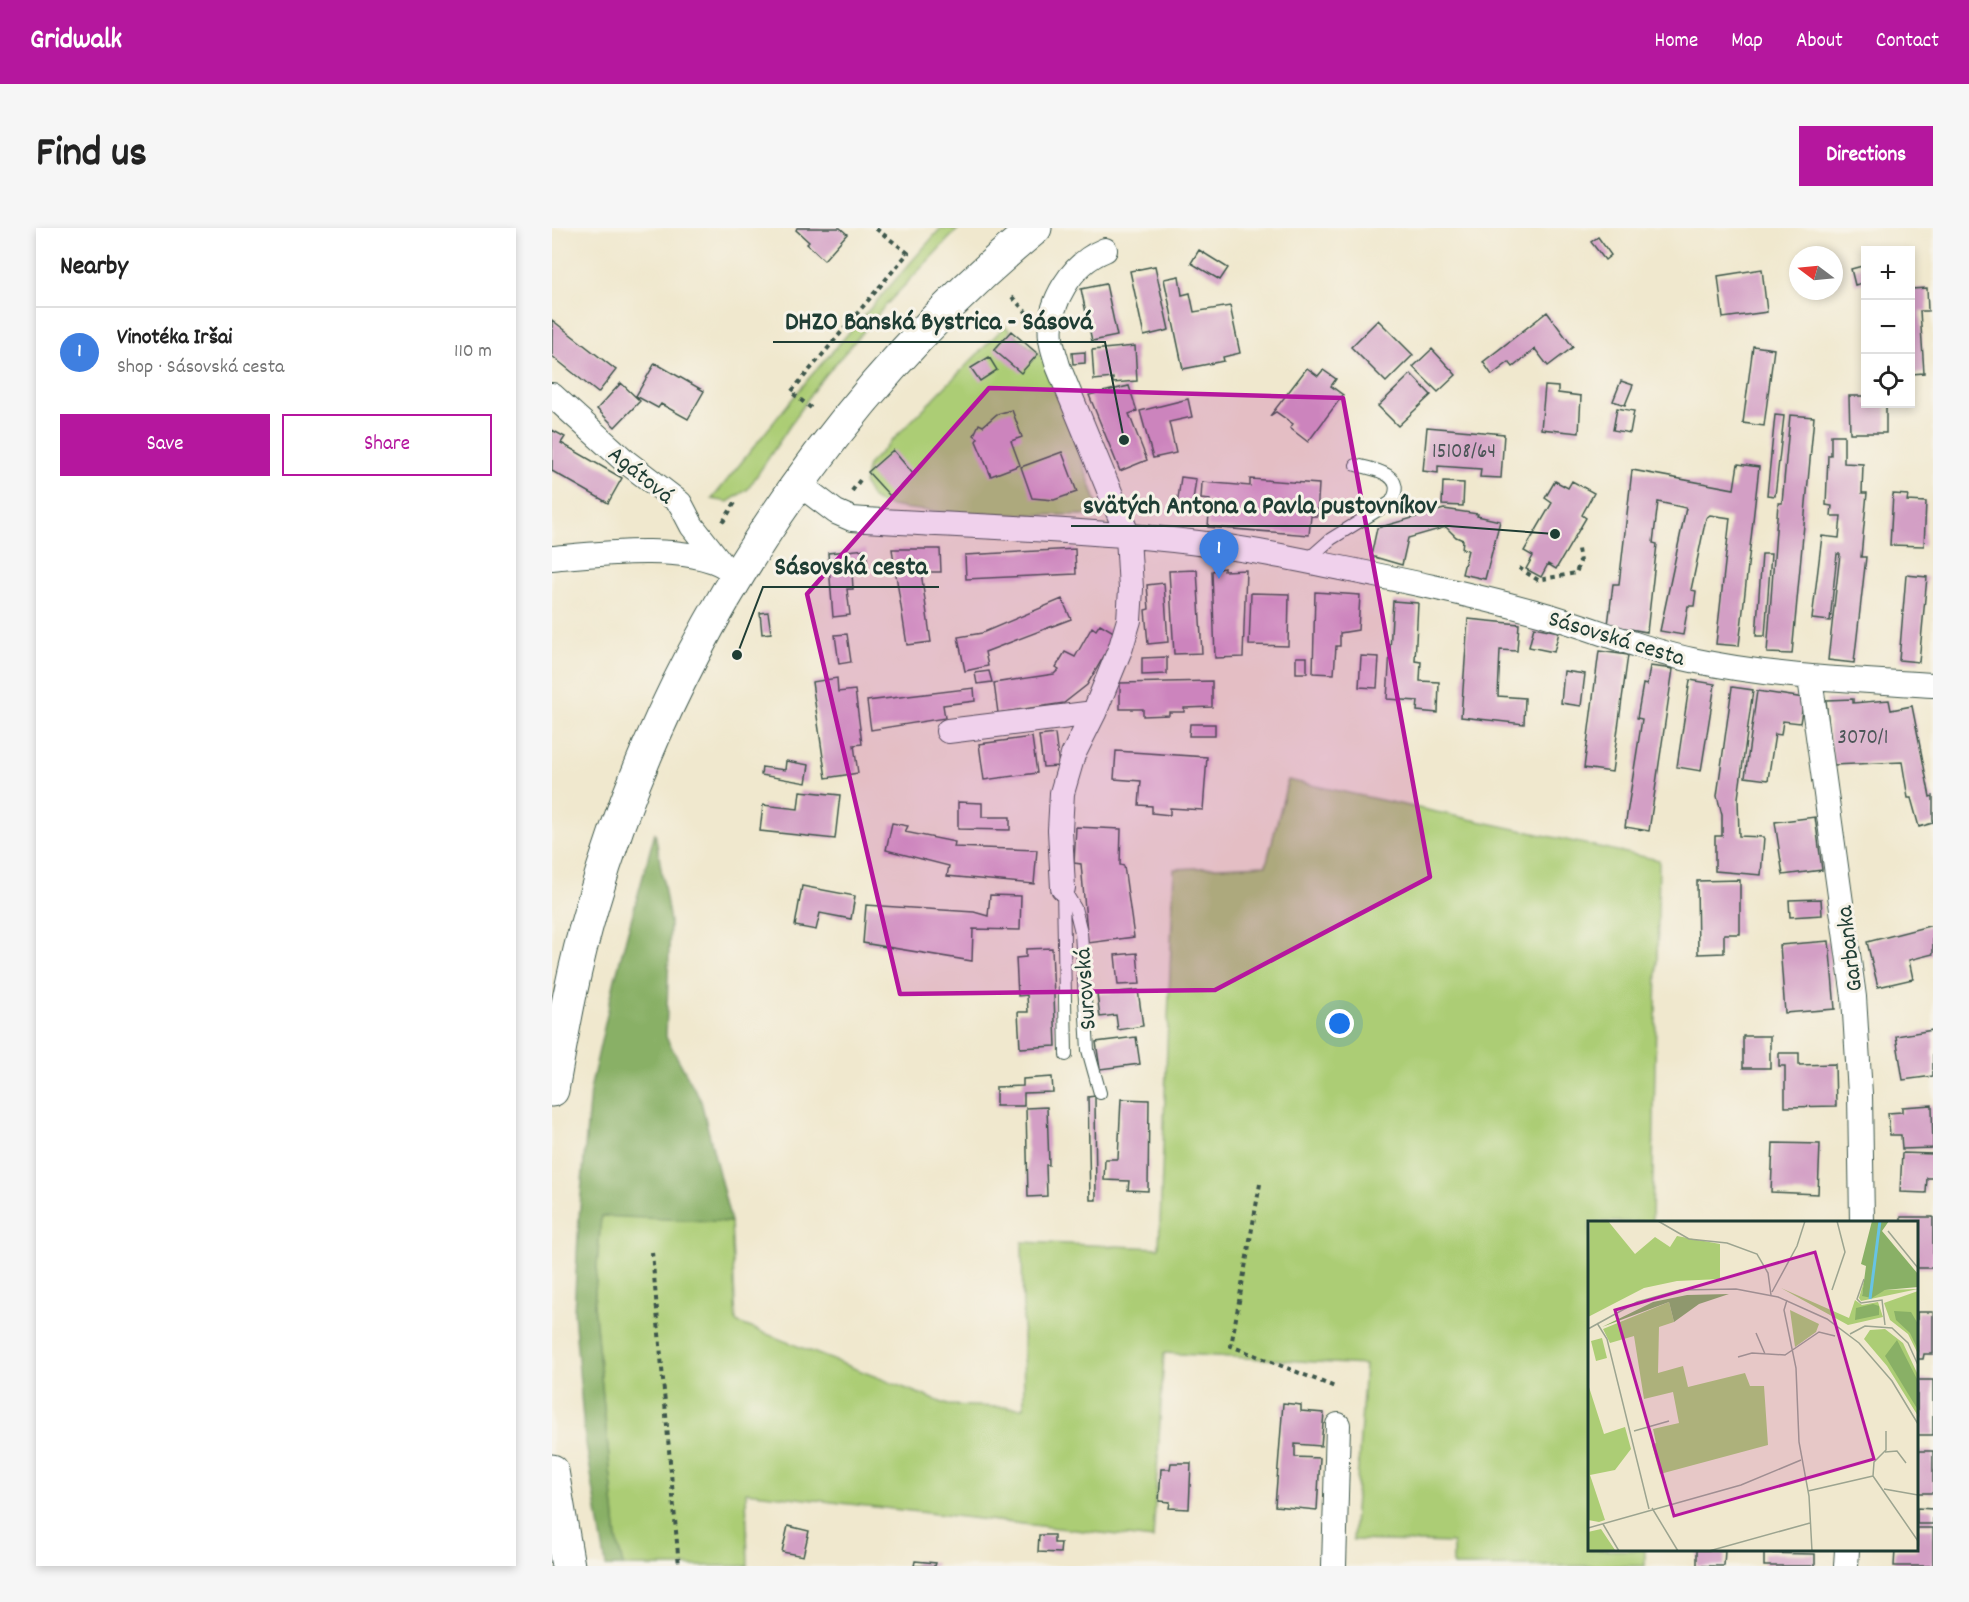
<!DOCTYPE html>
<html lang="en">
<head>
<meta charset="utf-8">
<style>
	:root { --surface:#fff; --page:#f6f6f6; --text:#222; --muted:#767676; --line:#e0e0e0; --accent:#b5179e }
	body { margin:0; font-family:Dekko,sans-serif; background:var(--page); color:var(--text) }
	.controls { position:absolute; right:18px; top:18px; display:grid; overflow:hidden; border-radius:0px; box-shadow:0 3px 9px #0003 }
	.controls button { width:54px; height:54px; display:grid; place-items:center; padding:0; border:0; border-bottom:2px solid var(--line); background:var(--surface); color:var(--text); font:30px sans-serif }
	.compass { position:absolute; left:1237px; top:18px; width:54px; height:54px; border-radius:50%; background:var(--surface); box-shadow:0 3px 9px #0003; rotate:286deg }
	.you { position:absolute; left:788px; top:796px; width:21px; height:21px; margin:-15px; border:4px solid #fff; border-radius:50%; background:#1a73e8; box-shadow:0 0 0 9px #1a73e833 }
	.badge { display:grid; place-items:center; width:39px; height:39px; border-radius:50%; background:var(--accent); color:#fff; font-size:20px; font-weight:700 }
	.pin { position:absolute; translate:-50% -50px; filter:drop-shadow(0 2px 3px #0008) }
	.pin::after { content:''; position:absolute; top:32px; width:21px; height:18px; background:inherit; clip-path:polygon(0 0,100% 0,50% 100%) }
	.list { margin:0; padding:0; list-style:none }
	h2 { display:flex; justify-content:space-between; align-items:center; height:78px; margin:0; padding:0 24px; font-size:26px }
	h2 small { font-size:20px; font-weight:400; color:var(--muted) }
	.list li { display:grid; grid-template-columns:39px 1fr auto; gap:18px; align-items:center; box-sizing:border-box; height:90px; padding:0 24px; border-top:2px solid var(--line) }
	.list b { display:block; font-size:22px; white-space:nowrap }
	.list p { margin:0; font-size:20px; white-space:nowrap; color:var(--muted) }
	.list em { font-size:20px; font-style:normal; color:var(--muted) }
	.actions { display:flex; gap:12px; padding:18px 24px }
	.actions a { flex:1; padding:14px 0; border:2px solid var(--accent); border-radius:0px; text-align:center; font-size:21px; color:var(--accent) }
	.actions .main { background:var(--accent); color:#fff }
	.icon { flex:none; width:33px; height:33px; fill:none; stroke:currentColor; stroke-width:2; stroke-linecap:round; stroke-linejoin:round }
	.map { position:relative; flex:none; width:1381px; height:1338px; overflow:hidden; border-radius:0px }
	header { display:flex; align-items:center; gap:36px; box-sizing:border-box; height:84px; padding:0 30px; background:var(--accent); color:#fff }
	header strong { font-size:28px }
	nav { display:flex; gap:33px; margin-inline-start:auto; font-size:21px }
	.intro { display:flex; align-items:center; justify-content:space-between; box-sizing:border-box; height:144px; padding:0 36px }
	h1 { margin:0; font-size:42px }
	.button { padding:15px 27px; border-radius:0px; background:var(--accent); color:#fff; font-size:21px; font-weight:700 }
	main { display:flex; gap:36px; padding:0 36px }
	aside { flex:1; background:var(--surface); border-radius:0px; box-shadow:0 3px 9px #0003 }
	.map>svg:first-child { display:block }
</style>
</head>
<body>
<header>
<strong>Gridwalk</strong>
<nav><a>Home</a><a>Map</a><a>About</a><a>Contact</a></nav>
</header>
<div class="intro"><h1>Find us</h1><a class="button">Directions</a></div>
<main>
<aside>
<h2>Nearby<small></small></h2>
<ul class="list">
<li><span class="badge" style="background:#3f7fe0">1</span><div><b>Vinotéka Iršai</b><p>Shop · Sásovská cesta</p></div><em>110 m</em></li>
</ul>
<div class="actions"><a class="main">Save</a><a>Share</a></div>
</aside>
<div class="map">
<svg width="1381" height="1338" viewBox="0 0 1381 1338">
	<rect width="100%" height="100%" fill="#f7f3e8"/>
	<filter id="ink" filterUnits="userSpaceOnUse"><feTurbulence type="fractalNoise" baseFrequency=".0167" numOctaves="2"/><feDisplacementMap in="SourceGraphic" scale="12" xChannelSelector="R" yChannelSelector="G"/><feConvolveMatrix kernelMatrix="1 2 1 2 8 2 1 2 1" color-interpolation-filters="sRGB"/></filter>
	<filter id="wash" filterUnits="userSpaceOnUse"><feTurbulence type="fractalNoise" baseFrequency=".008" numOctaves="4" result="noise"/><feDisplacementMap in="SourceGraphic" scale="24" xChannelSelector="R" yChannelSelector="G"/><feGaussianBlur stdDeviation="1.35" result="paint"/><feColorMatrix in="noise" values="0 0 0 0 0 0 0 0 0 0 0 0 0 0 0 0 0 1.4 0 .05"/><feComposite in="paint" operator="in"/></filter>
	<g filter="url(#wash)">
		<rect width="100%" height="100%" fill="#f0e8ce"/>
		<!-- green -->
		<path fill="#accd75" stroke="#668554" stroke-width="1.5" d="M389 0H407L334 77 265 157 196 261 176 274 160 271 257 150Z
			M453 98 494 132 549 287C512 287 344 289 322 272 318 268 315 261 312 256L316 237Z
			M736 552 1107 632 1100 994H1038V1322H1093V1338H901V1315L801 1312 813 1137 612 1125 601 1311 194 1264 196 1338H71L65 1312 42 1077 49 987 179 994 184 1094 396 1177 472 1180 470 1014 607 1020 622 641 714 637Z"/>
		<!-- forest -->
		<path fill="#89b066" stroke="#54764d" stroke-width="1.5" d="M103 604 118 694 114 809 149 873 179 994 49 988 42 1077 65 1312 71 1338H54L32 1203 22 1084 27 990 38 862 63 751Z"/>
		<g id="blocks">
			<!-- building -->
			<path fill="#d39fc5" d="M245 0H288L295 6 272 32 255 16 257 14 244 2Z
				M1046 9 1059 27 1053 32 1039 14Z
				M647 22 676 40 668 52 639 35Z
				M1314 37V54L1303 57 1299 41Z
				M603 38 617 102 592 108 578 43Z
				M1210 41 1215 84 1171 90 1166 48Z
				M627 48 630 67 638 65 642 84 678 78 688 125 671 129 672 133 631 141 612 51Z
				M554 56 565 108 540 113 529 61Z
				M1375 60 1376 83H1368L1372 145 1359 146V61Z
				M995 84 1021 119 996 138 983 121 961 139 957 134 940 147 931 134Z
				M0 92 64 142 46 165 0 128Z
				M826 92 861 127 834 154 799 119Z
				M459 103 486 126 469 145 442 122Z
				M583 118 585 153 561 155V150L542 152 540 122Z
				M1201 118 1222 121 1212 198 1191 195Z
				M880 121 904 147 886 164 861 139Z
				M533 124V135L521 136 520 125Z
				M437 129 445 142 428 153 419 140Z
				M103 135 152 163 136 191 109 176 106 180 84 168Z
				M755 140 766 148 771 142 784 151 779 158 791 167 756 214 738 200 741 196 724 184 718 188Z
				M859 146 879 167 846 198 826 178Z
				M1069 153 1081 157 1073 177 1061 173Z
				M69 155 88 173 63 199 45 181Z
				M577 158 585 183 577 186 595 232 568 243 537 167Z
				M993 158 1006 159V165L1029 168 1027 205 989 201Z
				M1297 168H1314V176H1334V205H1298Z
				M636 171 640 189 617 194 624 225 601 230 588 183Z
				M1065 180 1082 183 1078 205 1061 202Z
				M460 182 470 209 459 213 468 237 439 248 424 213 426 210 422 207 427 196 431 198 445 186Z
				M1223 187 1232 188 1223 268 1215 267Z
				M1238 187 1262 189 1240 426 1215 425 1226 275H1230Z
				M875 199 952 206 949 250 928 249 929 241 886 238V245L871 243Z
				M0 202 13 209 9 215 70 250 56 275 0 243Z
				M1279 207H1292V235L1311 236 1310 265H1315L1309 329H1314L1302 435 1276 432 1288 326H1285L1278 393 1260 391 1270 308 1287 310 1289 288H1279L1280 278 1274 277 1276 227H1279Z
				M341 222 362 247 338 268 316 244Z
				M510 224 525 264 502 272 480 270 469 239Z
				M1186 236 1207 239 1187 418 1164 416 1178 290 1158 287 1154 290 1139 362 1144 363 1142 378H1136L1131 407 1108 403 1134 280 1106 274 1101 315 1105 316 1095 404 1056 397 1061 356H1067L1080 242 1182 261Z
				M629 249 644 251 640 280 625 278Z
				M698 251 767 256 765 288H759L757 307 656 299 658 272 649 271 650 254 698 258Z
				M1003 253 1016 260 1020 253 1042 265 1030 287 1034 290 1004 341 996 336 989 349 974 341 981 328 972 323 1000 275 993 270Z
				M891 254 912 255 911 278 890 277Z
				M1341 266 1356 267 1355 273 1374 274 1372 318 1338 317Z
				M892 281 926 286 925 288 948 293 933 351 910 346 916 322 910 321 911 312 904 309 894 299 856 310 850 337 819 328 825 300Z
				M314 321 316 342 300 344 301 361H295L298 387 281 389 276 325Z
				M340 321H388L389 344H369L379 414 355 417Z
				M523 321 524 346 414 351 413 327Z
				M1210 326H1219L1213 408H1204Z
				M672 340V343L694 342 691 429 663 430 660 343Z
				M645 342 650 425 622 426 617 343Z
				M1354 347 1375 349 1367 434 1347 432Z
				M612 355 616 414 596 416 593 382 597 381 595 357Z
				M763 364 808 367 806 402 788 405V418H784L782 446 761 445Z
				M699 365 737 366 736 418 697 417Z
				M510 371 519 391 433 424 436 438 413 443 406 409 430 405Z
				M841 373 866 375 863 433 869 434 868 453 887 454 886 485 865 483 866 473 835 471Z
				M216 384 219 405 210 406 208 385Z
				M916 391 967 396 965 423 948 422 946 468 973 470 972 496 909 489Z
				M548 396 565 406 535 457 512 475 446 485 442 455 502 446 507 441 504 439 513 424 523 429 540 399 544 402Z
				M982 399 1007 404 1002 424 977 419Z
				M295 406 299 434 287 436 283 407Z
				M1047 423 1076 427 1060 544 1032 540Z
				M809 428 827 429 825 460 807 459Z
				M615 429V446L590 447V430Z
				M744 429H755V445H744Z
				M1098 438 1121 441 1097 603 1073 599 1090 491 1085 490 1091 456 1095 457Z
				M437 443 440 454 425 456 423 445Z
				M1012 443 1033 446 1029 478 1009 475Z
				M285 450 286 464 303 462 310 516 302 517 306 545 274 550 260 454Z
				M1138 452 1163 456 1149 543 1125 539Z
				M660 453V479L632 480V484H617V487L591 488V481H568V455Z
				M1180 459 1201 462 1186 570 1187 608 1212 609 1209 647 1163 643V608H1170V587L1165 568Z
				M422 460 423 473 391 477 393 490 319 502 315 473Z
				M1205 463 1252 470 1248 495 1231 493 1229 507 1223 506 1216 552 1193 549Z
				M1301 471V475L1337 472 1339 482 1360 478 1378 569 1381 568V595L1367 599 1359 570H1356L1350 534 1281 537 1274 472Z
				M638 496H663V508H637Z
				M503 506 507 538 491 539 487 508Z
				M480 509 485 545 432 552 427 516Z
				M564 523 655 529 651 582 618 580V587L600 585V578L587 577 589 553 562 551Z
				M234 533 257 537 254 555 209 547 210 539 233 542Z
				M248 563 288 567 283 611 208 603 211 577 246 581Z
				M406 574 430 575V589H458V602L406 601Z
				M1263 589 1270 642 1231 647 1223 594Z
				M340 595 356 598 353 604 403 614 402 619 485 622 482 656 395 648 397 638 334 622Z
				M524 599 569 601 568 637 572 638 582 709 536 715 529 636 522 635Z
				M1188 652V706H1172V725L1146 726 1145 653Z
				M250 658 303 668 299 691 268 685 264 702 243 698Z
				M438 667 469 668 468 702 421 701 420 733 311 715 314 677 422 684 436 688Z
				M1269 671 1270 687 1238 689 1237 672Z
				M1381 697V726L1357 732 1361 751 1326 759 1315 714Z
				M1277 713 1283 781 1233 785 1228 717Z
				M500 720 504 818 468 820 466 784H476L475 767 466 768 464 730 474 729V721Z
				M585 725 588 756 566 757 563 727Z
				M586 762 591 798 566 802 564 787 548 789 545 766Z
				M1381 802V848L1351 852 1344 808Z
				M1191 808H1218V840H1191Z
				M584 809 588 836 548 841 544 814Z
				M1227 825H1247V837L1283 836 1284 878 1233 879V838H1227Z
				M500 849 501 864 472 865V878H444V859L471 858V851Z
				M543 868 544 972H538L536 869Z
				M569 871 597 872 596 963 576 962 577 953 552 952 553 931H566Z
				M1380 877 1381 920 1350 921 1349 907H1338L1336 885 1350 884V879Z
				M495 879 497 937H494L495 968 476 969 474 880Z
				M1221 915 1268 916 1266 966 1219 964Z
				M1350 925 1381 926V950H1375L1374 965 1348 964Z
				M1349 989H1381V1040H1365V994H1349Z
				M1365 1084H1381V1126H1372L1371 1131H1365Z
				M1365 1152H1381V1207H1365Z
				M731 1175 749 1177V1183L772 1185 769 1218 743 1216V1229L768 1230 765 1282 723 1278Z
				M1365 1223H1381V1265H1365Z
				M619 1235H639L637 1281 617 1280 618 1274 607 1273 609 1241H618Z
				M1365 1280 1381 1281V1296H1365Z
				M236 1298 257 1303 251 1328 230 1324Z
				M1365 1300H1381V1338H1342L1343 1322H1365Z
				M487 1307H502V1315H509L508 1325 486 1324Z
				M1145 1322H1173L1172 1338H1145Z
				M1212 1325 1263 1326V1338H1212Z
				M363 1333 384 1335 383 1338H362Z"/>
		</g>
	</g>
	<g filter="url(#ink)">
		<use href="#blocks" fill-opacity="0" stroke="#3e574b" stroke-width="1.5"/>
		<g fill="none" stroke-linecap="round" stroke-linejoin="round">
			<defs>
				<path id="lane" d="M754 333 779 311 839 274C856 247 823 241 804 237
					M511 660 523 680 529 704 536 822 548 865
					M511 660 514 827"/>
				<path id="street" d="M0 167 73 233 128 275 140 298 169 335
					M247 256 284 284 300 291C445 301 591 301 734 329 818 346 904 362 987 385 1039 399 1087 421 1140 432 1219 449 1300 452 1381 457
					M0 330C45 326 135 315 174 339
					M1258 450 1302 769 1308 866 1310 994
					M396 503 542 485
					M511 660 508 602 510 565 521 527 542 485 569 419 577 392 579 361 576 308 506 138C504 130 500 120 499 111 495 75 520 35 553 22
					M782 1338 786 1197
					M1294 1338 1295 1322"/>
				<path id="secondary" d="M0 862C11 800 22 738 40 678 114 420 276 171 483 0
					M0 1243 16 1338"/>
			</defs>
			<!-- lane casing -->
			<use href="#lane" stroke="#3e574b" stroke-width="14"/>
			<!-- street casing -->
			<use href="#street" stroke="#3e574b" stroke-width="26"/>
			<!-- secondary casing -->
			<use href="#secondary" stroke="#3e574b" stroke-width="35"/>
			<!-- path -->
			<path stroke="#3e574b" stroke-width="4" stroke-dasharray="4.5 4.5" stroke-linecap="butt" d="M460 69 474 84
				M259 180 239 164 356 25 323 0
				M300 263 308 252
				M171 294 184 273
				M967 340 986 352 1024 345 1028 334 1026 321
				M708 956 679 1118 783 1159
				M100 1024 127 1338"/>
			<!-- lane -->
			<use href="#lane" stroke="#fff" stroke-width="12"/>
			<!-- street -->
			<use href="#street" stroke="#fff" stroke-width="24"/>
			<!-- secondary -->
			<use href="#secondary" stroke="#fff" stroke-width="33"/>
		</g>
	</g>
	<!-- marked area -->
	<path fill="#b5179e" fill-opacity="0.2" stroke="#b5179e" stroke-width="4.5" stroke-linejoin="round" d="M437 160 791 170 878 649 663 762 348 766 255 366Z"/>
	<g text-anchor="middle" stroke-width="6" stroke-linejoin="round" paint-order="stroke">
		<!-- number labels -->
		<g font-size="21" fill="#4c5658">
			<text x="912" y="229">15108/64</text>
			<text x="1311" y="515">3070/1</text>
		</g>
		<!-- street labels -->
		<g font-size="24" fill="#1f3d34" stroke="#f7f3e8">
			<text transform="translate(90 246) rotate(39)" y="8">Agátová</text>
			<text transform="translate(1065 409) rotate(17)" y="8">Sásovská cesta</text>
			<text transform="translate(1296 721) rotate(-97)" y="8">Garbanka</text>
			<text transform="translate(532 761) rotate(-94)" y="8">Surovská</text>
		</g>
	</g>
	<!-- overview -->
	<g transform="translate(1036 993)">
		<rect width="330" height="330" fill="#f0e8ce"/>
		<path d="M2 0H20L47 33 67 16 82 26 89 15 132 23V58L89 60 56 67 0 96ZM277 57 274 75 297 69 330 68 273 80 271 77ZM193 67 261 97 267 79 274 84 290 81 295 96 260 104ZM330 70V133L320 113 302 99 296 82ZM81 81 86 101 71 106 70 152 95 145 100 166 157 152 162 165H176L180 224 72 253 64 224 68 222 65 208 91 202 85 171 56 178 46 115 22 122 15 108ZM202 89 231 103 228 111 207 126ZM297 108 315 122 330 154V195L299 145 276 118 282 109ZM14 117 19 137 8 140 3 120ZM0 163 16 213 37 206 43 228 27 249 2 254 17 299 11 301 0 299ZM13 308 27 329 0 330V311Z" fill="#accd75"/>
		<path d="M284 0H301L294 10 330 53V66L297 69 284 77 274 75 278 45 273 43ZM141 73 111 83 86 101 81 81 14 106 65 81 99 74ZM285 83 291 85V94L267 99 268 87ZM306 90 323 91 330 103V129L322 112 308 99ZM309 119 330 160V189L297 135Z" fill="#89b066"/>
		<path fill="none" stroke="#67c3e5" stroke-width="3" d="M282 78 292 0"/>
		<path fill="none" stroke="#9ca490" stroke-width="1.5" d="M70 0 101 18 139 22 169 33 180 52 183 74M300 10 330 47M276 58 269 78 273 82 294 79 297 104M244 69 257 31 249 0M184 71 209 25 217 0M199 79 196 89 208 147 211 221 221 275 224 330M9 102 19 118 61 288M0 108 49 81 92 69 148 68 190 76 239 98 271 122 304 160 330 203M168 112 177 133M262 113 277 105 304 107 320 122 330 144M150 136 164 132 197 134 231 111 247 115M46 210 81 200M297 231 309 230 318 242M285 255 330 320M285 255 286 241 298 229V210M296 268 330 274M220 270 285 255M64 287 90 330M15 303 31 330M0 307 153 264 213 239M121 330 222 302"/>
		<path fill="#b5179e" fill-opacity="0.15" stroke="#b5179e" stroke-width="3" d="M227 31 286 238 86 295 27 89Z"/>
		<rect width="330" height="330" fill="none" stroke="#1f3d34" stroke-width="3"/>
	</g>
	<!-- callouts -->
	<path fill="none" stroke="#1f3d34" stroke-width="2" d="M572 212L553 114H221M1003 306L897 298H519M185 427L211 359H387"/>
	<g fill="#1f3d34" stroke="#f7f3e8" stroke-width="2">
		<circle cx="572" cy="212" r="6"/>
		<circle cx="1003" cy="306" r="6"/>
		<circle cx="185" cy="427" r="6"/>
	</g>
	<g font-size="26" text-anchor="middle" font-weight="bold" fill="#1f3d34" stroke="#f7f3e8" stroke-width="6" stroke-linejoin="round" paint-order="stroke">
		<text x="387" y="101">DHZO Banská Bystrica - Sásová</text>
		<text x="708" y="285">svätých Antona a Pavla pustovníkov</text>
		<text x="299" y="346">Sásovská cesta</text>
	</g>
</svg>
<div class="controls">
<button>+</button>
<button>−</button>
<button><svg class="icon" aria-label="locate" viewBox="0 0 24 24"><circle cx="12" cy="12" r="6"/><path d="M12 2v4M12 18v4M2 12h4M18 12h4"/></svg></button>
</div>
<svg class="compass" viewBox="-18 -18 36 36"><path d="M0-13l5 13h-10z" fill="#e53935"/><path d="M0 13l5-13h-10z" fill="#767676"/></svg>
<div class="you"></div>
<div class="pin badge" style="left:667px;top:351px;background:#3f7fe0">1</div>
</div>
</main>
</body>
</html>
